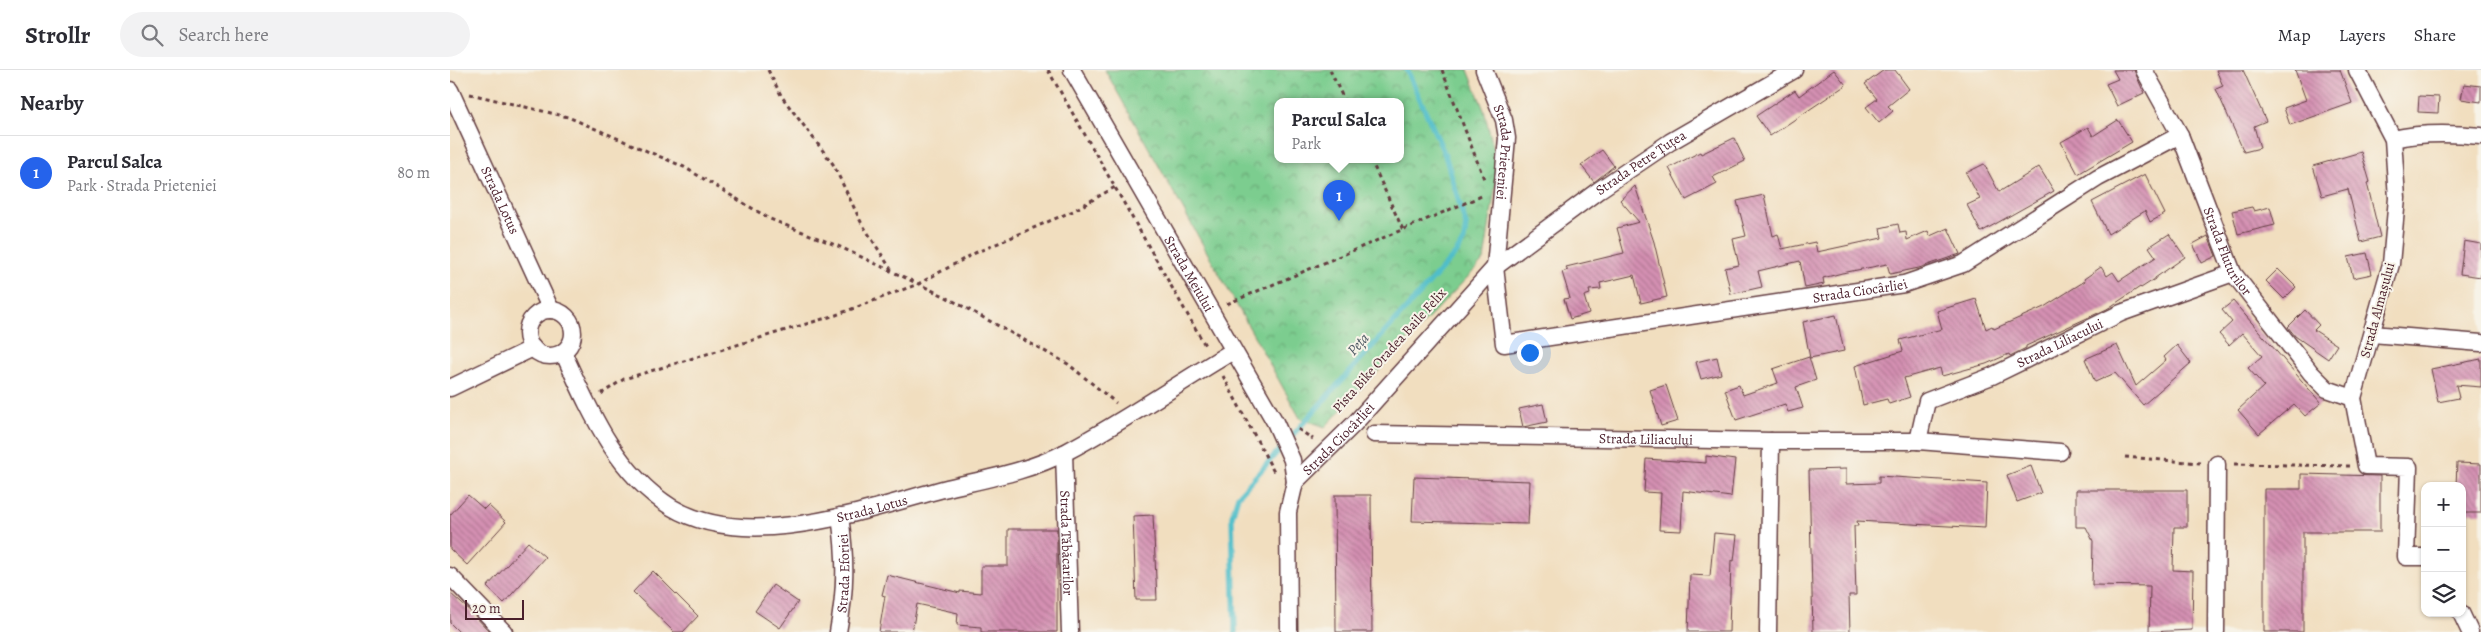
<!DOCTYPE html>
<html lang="en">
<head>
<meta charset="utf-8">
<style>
	:root { --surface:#fff; --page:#f2f2f3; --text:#2b2b33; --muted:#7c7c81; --line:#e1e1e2; --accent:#2563eb }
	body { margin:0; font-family:Alegreya,serif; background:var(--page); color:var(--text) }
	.controls { position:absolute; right:15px; bottom:15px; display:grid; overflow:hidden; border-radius:10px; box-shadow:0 1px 4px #0004 }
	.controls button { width:45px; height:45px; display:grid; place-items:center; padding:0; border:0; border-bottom:1px solid var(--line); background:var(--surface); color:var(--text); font:25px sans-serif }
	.scale { position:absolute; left:15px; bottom:12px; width:59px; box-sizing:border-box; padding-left:5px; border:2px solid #4a1f2b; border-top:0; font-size:14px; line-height:18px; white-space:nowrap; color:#4a1f2b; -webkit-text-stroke:4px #f7f3e8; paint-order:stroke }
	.you { position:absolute; left:1079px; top:282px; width:18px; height:18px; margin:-12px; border:4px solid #fff; border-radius:50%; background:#1a73e8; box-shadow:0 0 0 8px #1a73e833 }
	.badge { display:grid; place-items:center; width:32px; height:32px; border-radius:50%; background:var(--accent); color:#fff; font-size:16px; font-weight:700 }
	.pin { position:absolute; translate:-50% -41px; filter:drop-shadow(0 1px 2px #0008) }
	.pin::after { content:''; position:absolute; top:26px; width:18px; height:15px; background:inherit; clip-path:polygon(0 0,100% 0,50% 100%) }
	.popup { position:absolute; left:824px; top:28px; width:130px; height:65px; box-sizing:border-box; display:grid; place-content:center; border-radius:10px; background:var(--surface); filter:drop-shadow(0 1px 4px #0005); font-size:16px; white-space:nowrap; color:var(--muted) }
	.popup b { font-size:19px; color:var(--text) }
	.popup::after { content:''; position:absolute; left:50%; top:100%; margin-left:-10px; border:10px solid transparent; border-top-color:var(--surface) }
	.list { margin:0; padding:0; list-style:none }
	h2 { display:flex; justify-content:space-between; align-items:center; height:65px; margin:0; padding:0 20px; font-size:21px }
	h2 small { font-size:16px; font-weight:400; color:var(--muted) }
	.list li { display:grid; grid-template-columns:32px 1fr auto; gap:15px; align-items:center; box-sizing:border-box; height:75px; padding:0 20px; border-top:1px solid var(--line) }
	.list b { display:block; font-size:19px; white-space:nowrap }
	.list p { margin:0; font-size:16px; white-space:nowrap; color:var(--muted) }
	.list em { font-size:16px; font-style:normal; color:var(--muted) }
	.icon { flex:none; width:28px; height:28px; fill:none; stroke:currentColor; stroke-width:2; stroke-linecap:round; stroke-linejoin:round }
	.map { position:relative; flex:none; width:2031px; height:562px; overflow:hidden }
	header { display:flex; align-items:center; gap:30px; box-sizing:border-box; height:70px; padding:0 25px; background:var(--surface); border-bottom:1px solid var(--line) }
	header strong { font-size:24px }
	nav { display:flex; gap:28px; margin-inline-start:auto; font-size:18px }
	.search { width:350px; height:45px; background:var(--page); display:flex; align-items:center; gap:12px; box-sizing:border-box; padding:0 18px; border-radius:28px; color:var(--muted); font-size:19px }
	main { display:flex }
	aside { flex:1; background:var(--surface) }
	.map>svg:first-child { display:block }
</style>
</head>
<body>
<header>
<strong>Strollr</strong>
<div class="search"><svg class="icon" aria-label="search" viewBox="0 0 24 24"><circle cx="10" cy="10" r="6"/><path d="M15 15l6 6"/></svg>Search here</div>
<nav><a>Map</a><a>Layers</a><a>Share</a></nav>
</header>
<main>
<aside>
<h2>Nearby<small></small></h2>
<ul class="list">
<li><span class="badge">1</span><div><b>Parcul Salca</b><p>Park · Strada Prieteniei</p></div><em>80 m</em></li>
</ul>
</aside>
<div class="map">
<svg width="2031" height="562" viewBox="0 0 2031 562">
	<defs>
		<pattern id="park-crowns" width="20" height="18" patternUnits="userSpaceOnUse" patternTransform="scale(1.25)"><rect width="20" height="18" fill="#7ccd8f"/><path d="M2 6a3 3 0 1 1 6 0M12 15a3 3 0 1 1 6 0" fill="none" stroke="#68a675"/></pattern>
		<pattern id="building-back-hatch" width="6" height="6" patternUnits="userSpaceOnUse" patternTransform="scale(1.25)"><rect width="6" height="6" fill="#d490b2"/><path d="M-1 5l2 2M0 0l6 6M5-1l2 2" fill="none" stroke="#ae7591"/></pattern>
	</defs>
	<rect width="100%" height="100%" fill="#f7f3e8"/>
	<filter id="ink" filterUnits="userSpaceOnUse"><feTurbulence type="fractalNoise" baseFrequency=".02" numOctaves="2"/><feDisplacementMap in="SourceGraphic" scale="10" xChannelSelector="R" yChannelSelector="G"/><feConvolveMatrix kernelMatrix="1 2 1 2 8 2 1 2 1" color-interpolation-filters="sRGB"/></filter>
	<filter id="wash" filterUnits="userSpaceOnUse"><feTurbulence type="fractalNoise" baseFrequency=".0096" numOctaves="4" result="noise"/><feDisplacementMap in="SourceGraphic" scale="20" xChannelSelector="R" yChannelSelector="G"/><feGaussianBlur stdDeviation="1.12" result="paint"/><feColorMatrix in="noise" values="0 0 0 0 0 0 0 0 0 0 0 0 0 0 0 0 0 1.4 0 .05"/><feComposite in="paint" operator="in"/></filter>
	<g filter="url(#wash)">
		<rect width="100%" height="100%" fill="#f1debf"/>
		<!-- park -->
		<path fill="url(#park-crowns)" stroke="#63765d" fill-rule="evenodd" d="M655 0H1018L1034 40 1045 85 1046 112 1034 190 875 357 850 348ZM828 32H950V90H828Z"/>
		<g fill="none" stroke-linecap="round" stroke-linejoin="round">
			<!-- stream -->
			<path stroke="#50bec9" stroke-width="5.5" d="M785 562 782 446 788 426 1007 182 1014 170 1016 155 995 85 957 0"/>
		</g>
		<g id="blocks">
			<!-- building -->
			<path fill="url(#building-back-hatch)" d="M1384 0 1396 15 1320 66 1306 46 1345 20 1349 26Z
				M1434 0H1445L1459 19 1438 36 1443 41 1429 53 1416 37 1427 29 1415 14Z
				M1663 0H1684L1694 23 1667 36 1656 14 1668 9Z
				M1766 0H1793L1816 51 1804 56 1810 78 1794 82 1766 19 1773 16Z
				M1845 0H1890L1902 33 1840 55 1834 38 1856 30Z
				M2014 14 2031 16V32L2011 29Z
				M1969 26 1989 27 1988 43 1968 42Z
				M1668 50 1682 72 1628 104 1611 72 1638 57 1643 66Z
				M1284 68 1295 91 1263 107 1267 114 1236 130 1219 98 1250 82 1251 84Z
				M1152 80 1164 96 1144 112 1131 95Z
				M1911 82 1920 112 1917 113 1930 167 1911 172 1898 119 1872 126 1863 96Z
				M1534 94 1549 122 1589 97 1604 121 1531 162 1517 135 1530 129 1516 103Z
				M1695 104 1715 144 1700 152 1695 141 1658 164 1642 132Z
				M1185 116 1204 172 1217 227 1191 233 1184 205 1150 213 1151 219 1139 220 1140 224 1134 226 1139 243 1120 249 1114 229 1120 228 1112 202 1118 200 1116 197 1174 183 1167 158 1189 152 1170 130Z
				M1314 125 1323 166 1328 164 1332 179 1365 172 1367 182 1432 168 1430 158 1448 154 1450 163 1456 162 1457 170 1478 161 1480 166 1498 158 1510 184 1469 198 1440 204 1437 194 1392 203 1373 208 1374 214 1355 218 1350 191 1308 201 1312 217 1281 224 1275 198 1289 195 1283 169 1296 166 1287 131Z
				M1802 137 1804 141 1820 137 1825 155 1788 164 1782 141Z
				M1719 164 1735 187 1705 208V209L1691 218 1690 217 1657 239 1576 276V278L1560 286 1559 284 1536 294 1492 306 1490 298 1454 308 1460 327 1439 334 1437 329 1413 335 1405 296 1453 281 1450 270 1492 259 1487 241 1526 229 1536 259 1542 256 1544 259 1594 237 1635 211 1634 209 1651 197 1657 206 1663 202 1669 211 1706 187 1699 177Z
				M1758 166 1766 186 1752 193 1743 174Z
				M2014 171 2031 174V207L2010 204Z
				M1917 183 1922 204 1903 208 1898 187Z
				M1828 199 1846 217 1834 229 1816 211Z
				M1783 231 1871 333 1855 346 1844 334 1809 364 1788 340 1814 316 1798 298 1812 286 1792 263 1779 275 1769 264 1782 252 1772 240Z
				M1855 240 1869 255 1864 260 1887 275 1878 289 1845 266 1838 257Z
				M1386 245 1394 281 1360 288 1353 252Z
				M1667 275 1686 316 1716 290 1714 287 1727 275 1741 293 1693 335 1665 303 1645 312 1635 289Z
				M1267 287 1271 304 1251 309 1246 292Z
				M1359 287 1366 310 1346 317 1353 338 1338 342 1335 334 1286 350 1275 320 1289 315 1293 325 1328 313 1323 299Z
				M2031 289V317L2006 315 2009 328 1988 332 1981 299Z
				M1216 315 1228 351 1211 356 1200 320Z
				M1093 334 1097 352 1073 357 1069 339Z
				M1256 386 1285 390 1281 427 1233 421 1231 461 1209 460 1211 423 1194 422 1196 389 1256 393Z
				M2007 393 2031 394V443H2012V416H2006Z
				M1581 396 1591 423 1567 432 1557 405Z
				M1396 399V414L1429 413V406L1537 413 1535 458 1407 451 1408 456H1404L1406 525H1399L1400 562H1363L1359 400Z
				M1851 404 1930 406V462H1853V562H1814V419H1851Z
				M964 407 1080 411 1078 454 962 451Z
				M1626 420H1737V457H1724L1723 500 1743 501 1742 560 1699 562 1700 516 1642 515 1643 471 1636 457H1626Z
				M18 425 34 439 38 435 56 452 17 495 0 479V445Z
				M885 425H921L922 562H886Z
				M703 445 707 530H686L683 446Z
				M558 459H607V562H531V557L507 555 508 543 467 534 462 562H429L435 526 432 525 437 505 510 523V521L531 523V496H558Z
				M1264 463 1287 465 1284 491 1281 490 1279 562H1238L1240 505 1260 506Z
				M78 472 95 487 54 533 37 517Z
				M203 501 248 546 233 562H224L183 522Z
				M323 515 348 532 330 558 305 541Z
				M0 523 22 543 40 562H9L0 553Z"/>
		</g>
	</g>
	<g filter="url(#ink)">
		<use href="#blocks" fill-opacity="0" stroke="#633c41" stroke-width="1"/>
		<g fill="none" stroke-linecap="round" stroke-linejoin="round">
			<defs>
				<g id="minor">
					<path id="s1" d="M622 0 825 352 842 390 845 412"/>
					<path id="s2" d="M1034 0 1054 50 1057 68 1045 197 1054 274 1454 214 1513 194 1648 108 1730 65"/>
					<path id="s3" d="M1694 0 1730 65 1783 203 1861 303 1877 319 1903 328"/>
					<path d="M1907 0 1943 69 1947 128 1941 194 1903 328 1916 396 1959 397 1956 487H1975"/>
					<path id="s4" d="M0 20 101 240"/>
					<path d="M1943 69C1972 62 2001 63 2031 66"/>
					<circle cx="100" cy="263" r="23"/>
					<path d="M1922 264 2031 273"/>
					<path id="s5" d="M113 282C139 339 165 402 221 437 297 483 415 440 493 419 534 409 578 402 616 382 673 352 727 314 783 281"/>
					<path d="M0 318 83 278"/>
					<path id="s6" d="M924 364 1321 371H1468L1610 382"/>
					<path id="s7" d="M1468 371 1477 331 1542 306 1671 243 1783 203"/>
					<path id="s8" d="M614 383 620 562"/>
					<path d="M0 506 54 562"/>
					<path d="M2011 543 2020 562"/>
					<path id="s9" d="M388 562C396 519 396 489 390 446"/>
					<path id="s10" d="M839 562 838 442 845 412 905 353 1045 197 1149 120 1220 72 1344 0"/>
					<path d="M1318 562 1321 371"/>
					<path d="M1766 562 1767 394"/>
				</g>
			</defs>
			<!-- minor casing -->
			<use href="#minor" stroke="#633c41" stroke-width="19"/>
			<!-- path -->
			<path stroke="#633c41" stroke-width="3" stroke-dasharray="4 4" stroke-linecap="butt" d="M318 0 332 27 383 94 411 152 442 201
				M598 0 756 277
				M880 0 895 32
				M992 0 1034 109
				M20 24 118 47 234 97 320 149 388 176 494 226 618 294 666 333
				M921 90 953 160
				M777 234 1034 125
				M773 306 825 404
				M151 324 174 309 386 245 468 214 525 183 623 141 665 117
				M848 359 863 369
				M1675 387 1750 393
				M1784 394 1900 396"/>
			<!-- minor -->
			<use href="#minor" stroke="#fff" stroke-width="16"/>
		</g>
	</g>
	<g text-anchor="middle" stroke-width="4" stroke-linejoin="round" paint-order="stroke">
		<!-- street labels -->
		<g font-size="14" fill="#4a1f2b" stroke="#f7f3e8">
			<text dy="5" stroke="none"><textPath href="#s2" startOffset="86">Strada Prieteniei</textPath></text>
			<text dy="5" stroke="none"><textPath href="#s10" startOffset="624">Strada Petre Țuțea</textPath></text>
			<text dy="5" stroke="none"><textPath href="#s4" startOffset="121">Strada Lotus</textPath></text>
			<text dy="5" stroke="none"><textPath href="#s3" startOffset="200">Strada Fluturilor</textPath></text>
			<text dy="5" stroke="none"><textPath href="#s1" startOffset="235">Strada Meiului</textPath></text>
			<text dy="5" stroke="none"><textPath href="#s2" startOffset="639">Strada Ciocârliei</textPath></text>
			<text transform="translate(1927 240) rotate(-75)" y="5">Strada Almașului</text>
			<text dy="5" stroke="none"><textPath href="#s7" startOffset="186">Strada Liliacului</textPath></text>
			<text transform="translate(939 280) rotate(-48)" y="5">Pista Bike Oradea Baile Felix</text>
			<text dy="5" stroke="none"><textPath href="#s10" startOffset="212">Strada Ciocârliei</textPath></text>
			<text dy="5" stroke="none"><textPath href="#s6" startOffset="272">Strada Liliacului</textPath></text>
			<text dy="5" stroke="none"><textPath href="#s5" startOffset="398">Strada Lotus</textPath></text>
			<text dy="5" stroke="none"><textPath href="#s8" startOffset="90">Strada Tăbăcarilor</textPath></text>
			<text dy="5" stroke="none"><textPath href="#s9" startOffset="59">Strada Eforiei</textPath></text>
		</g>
		<!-- water labels -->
		<g font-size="15" font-style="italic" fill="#4c5762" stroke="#f7f3e8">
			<text transform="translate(908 274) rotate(-48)" y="5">Peța</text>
		</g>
	</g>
</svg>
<div class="controls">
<button>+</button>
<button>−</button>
<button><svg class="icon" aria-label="layers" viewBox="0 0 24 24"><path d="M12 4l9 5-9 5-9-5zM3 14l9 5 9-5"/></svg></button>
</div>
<div class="scale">20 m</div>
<div class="you"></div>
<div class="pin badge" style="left:889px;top:151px">1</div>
<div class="popup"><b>Parcul Salca</b>Park</div>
</div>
</main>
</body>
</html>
